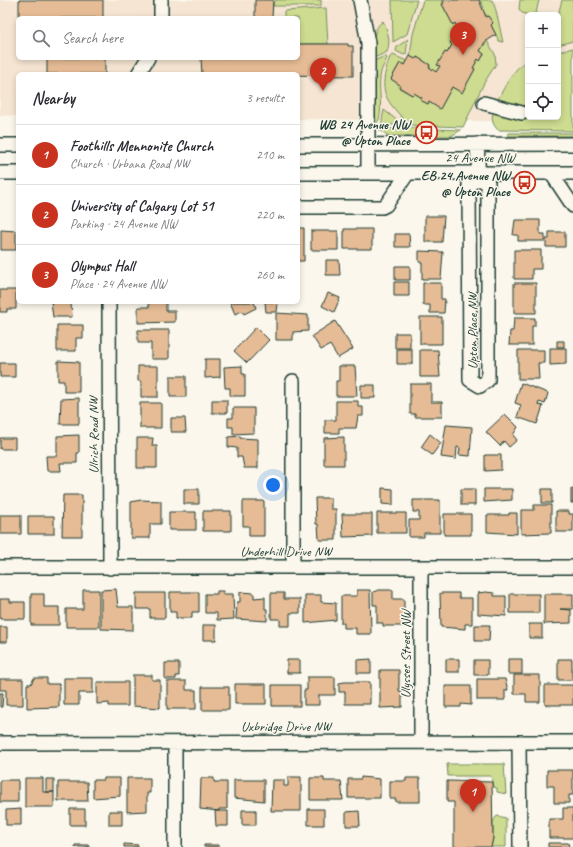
<!DOCTYPE html>
<html lang="en">
<head>
<meta charset="utf-8">
<style>
	:root { --surface:#fff; --page:#f7f7f7; --text:#2b2b33; --muted:#7c7c81; --line:#e1e1e2; --accent:#c8321e }
	body { margin:0; font-family:Caveat,sans-serif; background:var(--page); color:var(--text) }
	.controls { position:absolute; right:12px; top:12px; display:grid; overflow:hidden; border-radius:6px; box-shadow:0 2px 6px #0003 }
	.controls button { width:36px; height:36px; display:grid; place-items:center; padding:0; border:0; border-bottom:1px solid var(--line); background:var(--surface); color:var(--text); font:20px sans-serif }
	.you { position:absolute; left:273px; top:485px; width:14px; height:14px; margin:-10px; border:3px solid #fff; border-radius:50%; background:#1a73e8; box-shadow:0 0 0 6px #1a73e833 }
	.badge { display:grid; place-items:center; width:26px; height:26px; border-radius:50%; background:var(--accent); color:#fff; font-size:13px; font-weight:700 }
	.pin { position:absolute; translate:-50% -33px; filter:drop-shadow(0 1px 2px #0008) }
	.pin::after { content:''; position:absolute; top:21px; width:14px; height:12px; background:inherit; clip-path:polygon(0 0,100% 0,50% 100%) }
	.list { margin:0; padding:0; list-style:none }
	h2 { display:flex; justify-content:space-between; align-items:center; height:52px; margin:0; padding:0 16px; font-size:17px }
	h2 small { font-size:13px; font-weight:400; color:var(--muted) }
	.list li { display:grid; grid-template-columns:26px 1fr auto; gap:12px; align-items:center; box-sizing:border-box; height:60px; padding:0 16px; border-top:1px solid var(--line) }
	.list b { display:block; font-size:15px; white-space:nowrap }
	.list p { margin:0; font-size:13px; white-space:nowrap; color:var(--muted) }
	.list em { font-size:13px; font-style:normal; color:var(--muted) }
	.icon { flex:none; width:22px; height:22px; fill:none; stroke:currentColor; stroke-width:2; stroke-linecap:round; stroke-linejoin:round }
	.map { position:relative; flex:none; width:573px; height:847px; overflow:hidden }
	.search { position:absolute; background:var(--surface); box-shadow:0 2px 6px #0003; left:16px; top:16px; width:284px; height:44px; display:flex; align-items:center; gap:10px; box-sizing:border-box; padding:0 14px; border-radius:6px; color:var(--muted); font-size:15px }
	.panel { position:absolute; background:var(--surface); box-shadow:0 2px 6px #0003; left:16px; top:72px; width:284px; height:232px; border-radius:6px }
	.map>svg:first-child { display:block }
</style>
</head>
<body>
<div class="map">
<svg width="573" height="847" viewBox="0 0 573 847">
	<rect width="100%" height="100%" fill="#fbf7ec"/>
	<filter id="ink" filterUnits="userSpaceOnUse"><feTurbulence type="fractalNoise" baseFrequency=".025" numOctaves="2"/><feDisplacementMap in="SourceGraphic" scale="8" xChannelSelector="R" yChannelSelector="G"/><feConvolveMatrix kernelMatrix="1 2 1 2 8 2 1 2 1" color-interpolation-filters="sRGB"/></filter>
	<g filter="url(#ink)">
		<!-- built -->
		<path fill="#f5e5d2" fill-rule="evenodd" d="M0 0H573V122L298 119V74H18V116L0 115ZM528 15H558V117H528ZM18 18H298V58H18Z"/>
		<!-- green -->
		<path fill="#cddc90" stroke="#768c62" d="M278 0H321V6H273L274 1Z
			M392 0H417L407 34 393 42Z
			M423 0H442L444 3 442 4 453 24 455 23 461 34 459 38 454 36 452 45 447 53 445 52 438 65 440 66 436 72 429 67 430 65 417 57 415 59 410 56 413 34Z
			M479 0H492C497 9 500 31 503 42L499 41 491 25 493 23 481 9 484 7Z
			M520 0H539L536 13 528 15 522 13 519 9Z
			M562 0H573V41L558 45V15Z
			M326 8 328 44H298V18H284V11Z
			M383 21C388 30 391 42 387 52L374 58C374 44 371 30 383 21Z
			M408 39 406 54 404 55 396 51 397 47Z
			M487 41 495 54 496 64 484 83 463 127 409 125C385 99 377 93 390 57L393 55 407 61 405 65 400 63 391 79 400 85 399 88 412 95 414 93 422 98 421 100 428 104 429 102 440 108 452 87 462 92 475 69 473 68 478 59 480 61 484 54 480 51Z
			M573 48V131L498 130C488 120 493 112 499 102L498 99C504 88 516 64 528 61V117H558V52Z
			M385 56 387 58C384 65 380 71 380 79 378 91 385 118 375 125L374 61Z
			M384 110 403 125H381Z
			M419 128V136H389L378 129Z
			M435 129 461 130 451 136H435Z
			M508 133H573V136H508Z
			M447 764H504L506 794 497 792V788L493 787 491 776H448Z
			M497 816 506 818V847H491L493 838V821Z"/>
		<!-- building -->
		<path fill="#e6bc96" stroke="#1f3d34" d="M19 0H103V18H19Z
			M255 0H273L272 18H255Z
			M442 0H479L486 17 488 16 493 23 491 25 496 35 485 42 480 51 484 54 480 61 478 59 473 68 475 69 462 93 452 87 440 109 429 102 428 104 420 100 422 98 414 93 412 95 399 87 400 85 391 79 400 63 405 65 410 56 415 59 417 57 430 65 429 67 436 72 440 66 437 65 445 52 447 53 452 45 450 43 454 36 459 38 461 34 455 23 453 25 442 4 444 3Z
			M298 44H348V46H353V76L202 74 201 58H298Z
			M47 58H105V74H47Z
			M425 216H444L442 242H425Z
			M515 220H540V234H545V241H518V235H513Z
			M298 228H304V261H298Z
			M344 229H372V249H344Z
			M1 230 16 231V250H1Z
			M311 231H338V250H311Z
			M549 232H565V247H546V239H549Z
			M395 234H409L410 247H395Z
			M514 250H541V269H532V279H514Z
			M419 251 443 252 441 279H422V262H419Z
			M326 260H339L340 275H326Z
			M395 266H410V280H395Z
			M394 282H409V296H394Z
			M423 283H441V299H445L444 313H430V305H423Z
			M514 283H536V313H514Z
			M0 290H16V309H7V312H0Z
			M328 293 340 298 334 312 322 306Z
			M78 302 71 303 72 317H53L51 302Z
			M149 302H166V311H175V322L138 323V307H149Z
			M230 302H254L256 308 244 314 242 311 235 314Z
			M265 302H278L277 312H266Z
			M276 313 308 315V331L293 332V340H276Z
			M420 317H442V344H420Z
			M514 318H535V326H532V345H509L510 331H513Z
			M335 321 353 349 338 358 330 345 321 350 312 336Z
			M57 325H83V338H76V351H57Z
			M256 327 269 340 247 363 234 351Z
			M138 330H169V359H151V343H138Z
			M395 333H410V348H395Z
			M557 341H564V347H557Z
			M550 348H566V364L550 365Z
			M397 349H412V364H397Z
			M420 350H438L440 377H420Z
			M518 350H544V363H538L539 379H518Z
			M205 359H220V377L205 378Z
			M58 361 79 362V392H64V381H58Z
			M0 363H15V377H0Z
			M138 366H158V397H141V381H138Z
			M242 366V374H245V396H230V388H225L224 367Z
			M339 366H355L357 396H336V381H339Z
			M170 376H186V397H170Z
			M521 383 548 393 545 404 539 402 538 405 543 406 537 424 517 417 521 405 515 403Z
			M410 384H431V402H442V417H415V414H410Z
			M361 385H375V398H361Z
			M79 398V424H60L61 399Z
			M212 400H227V413H212Z
			M336 401H358V407H363V416H358L356 428H339V433H325V420H336Z
			M140 403H161V428H140Z
			M233 408H254V433L233 434V427H228V418H233Z
			M505 414 518 427 513 435 517 440 509 447 504 441 500 446 486 432Z
			M171 418H185L186 432H171Z
			M446 425 472 427 470 456 459 455 460 448 457 447 456 459 441 457Z
			M430 434 441 443 432 455 421 447Z
			M79 435V453H77V463H60L61 471H47L46 456H57V436Z
			M240 436V438L258 439V468H244L242 457H237V448L228 447V437Z
			M344 437V465H324V438Z
			M0 438H15V449H0Z
			M137 438H153L152 446H157V468H137Z
			M485 455H501V470L485 471Z
			M382 488 393 489V505L382 504Z
			M184 489H199V504H184Z
			M461 489H475V505H461Z
			M484 489H512V500L484 502Z
			M542 489H552V503H542Z
			M571 489H573V503H571Z
			M63 495H82V536H62Z
			M315 498H331V509H336V540H319L318 524H316Z
			M141 500 161 501V524H150V538H131V502Z
			M413 500H440V533H424V537H409V520H419V512H413Z
			M243 501H264V536H249V526H243Z
			M534 505H551V533L521 534V510H534Z
			M203 511H231V531H203Z
			M556 511H569V514H573V532H556Z
			M169 512H196V530H169Z
			M377 513H406V533H377Z
			M509 513H517V534L487 532V515H509Z
			M342 514H372V536L343 537Z
			M444 514H471V535H444Z
			M0 515H21V534H0Z
			M28 516H54V534H28Z
			M116 589 118 607H133V630L101 629V590Z
			M83 590H99V627H66V609H83Z
			M357 590H370L371 634H356V628H344V623H341V596H357Z
			M379 590H393V599H404V626H383V623H377V605H373V592Z
			M217 591H223V594H233L234 619 217 620V613H205V594H217Z
			M170 592H199V612H192V618H176V612H170Z
			M240 592 254 593V598L265 597V609H267V621L236 619 237 602H240Z
			M486 592 494 593V596H506V616L478 614V593Z
			M136 593H165V618H150V609H136Z
			M271 593H284V599H300V613H290V626H280V619H271Z
			M440 593H459V598H472V624H465V629L441 627Z
			M31 594H44V607H59V625H31Z
			M510 594H539V613H510Z
			M544 594H573V609H560L571 610V623L544 624Z
			M305 595H321V602L336 603V620L305 623Z
			M0 599H10V602H25V619H0Z
			M529 624H542V638H529Z
			M203 625H216V640H203Z
			M475 625H490L489 641H475Z
			M0 627H7V642H0Z
			M371 659V673H357V660Z
			M446 659H459V672H446Z
			M508 659H522V674H508Z
			M558 659H572V680H558Z
			M287 660H300V673H287Z
			M474 660H488V675H474Z
			M165 663H179V676H176V679H165Z
			M380 670H399V691H402V707L380 708Z
			M133 675H152V680H160V708L133 706Z
			M514 675H540V702H526V694H514Z
			M307 677H335V695H319V705H304V690H307Z
			M34 678H47V684H59V707L27 708V684H31Z
			M64 678H93V693H79V705H64Z
			M0 679H23V705H6V690H0Z
			M477 679H505L508 690H505V700H477Z
			M167 681H186V690H196V709H167Z
			M97 682H128V706H109V703L97 704Z
			M345 682H370V704H345V692H339V683Z
			M235 684H266V704H235Z
			M272 685H300V706H272Z
			M545 685H573V705H545Z
			M445 686H471V705L461 704V707H445Z
			M202 687H229V710H202Z
			M0 693H3L2 707H0Z
			M547 770H573V795H569V803H554V786H547Z
			M288 777H301V811H271L272 780H284V786H288Z
			M361 777 380 779V798H348V779H361Z
			M25 778H43V792H54V807H25Z
			M104 778H120V796L93 798V780H104Z
			M127 778H150V793H147V811L127 812Z
			M201 778H214V782H227V809H219V811L200 809Z
			M310 778H324V781H341L343 800H310Z
			M406 778H420V802H396V799H390V781H406Z
			M46 779H54V792H46Z
			M0 780H18V802H0Z
			M234 780H264V801L234 798Z
			M447 781 492 782 493 838 491 847H454V802H447Z
			M58 782H87L88 801H58Z
			M563 808H573V838H549V819H563Z
			M21 809V825H6V810Z
			M70 809H85V825H70Z
			M308 809H324V825H308Z
			M242 810H256V825H242Z
			M109 811H122V825H109Z
			M215 811H228V826H216Z
			M359 811 360 826H346V812Z
			M548 843H568L569 847H548Z
			M124 844 138 845V847H124Z
			M75 845H89V847H75Z
			M204 845H219V847H204Z"/>
		<g fill="none" stroke-linecap="round" stroke-linejoin="round">
			<defs>
				<path id="minor" d="M161 0V18
					M360 0 368 43V173
					M138 74 148 58
					M484 103 522 113
					M477 144 479 179
					M0 145H18
					M298 145 573 144
					M0 173H18
					M298 173H573
					M551 173 573 206
					M479 179 488 183V380L480 386 470 380 469 184Z
					M298 207H382L386 205 408 173
					M109 302 110 568
					M293 381V567
					M0 567H573
					M421 567V742
					M519 742 520 847
					M0 743 573 742
					M175 847V743"/>
			</defs>
			<!-- minor casing -->
			<use href="#minor" stroke="#1f3d34" stroke-width="16"/>
			<!-- minor -->
			<use href="#minor" stroke="#fbf7ec" stroke-width="13"/>
		</g>
	</g>
	<!-- icons -->
	<defs>
		<symbol id="bus-ring" viewBox="-11 -11 22 22"><circle r="9.5" fill="#fbf7ec" stroke="#c8321e" stroke-width="1.5"/><path d="M-5-6H5V4H4V6H2V4H-2V6H-4V4H-5ZM-3.5-4V0h7V-4ZM-3.5 1.2v1.5H-2V1.2ZM2 1.2v1.5H3.5V1.2Z" fill="#c8321e"/></symbol>
	</defs>
	<g fill-rule="evenodd">
		<use href="#bus-ring" x="414" y="120" width="25" height="25"/>
		<use href="#bus-ring" x="512" y="170" width="25" height="25"/>
	</g>
	<g text-anchor="middle" stroke-width="3" stroke-linejoin="round" paint-order="stroke">
		<!-- poi labels -->
		<g font-size="14" font-weight="bold" fill="#1f3d34" stroke="#fbf7ec" text-anchor="end">
			<text x="410" y="129">WB 24 Avenue NW<tspan x="410" dy="16">@ Upton Place</tspan></text>
			<text x="510" y="180">EB 24 Avenue NW<tspan x="510" dy="16">@ Upton Place</tspan></text>
		</g>
		<!-- street labels -->
		<g font-size="14" fill="#1f3d34" stroke="#fbf7ec">
			<text x="480" y="162">24 Avenue NW</text>
			<text transform="translate(472 331) rotate(-90)" y="5">Upton Place NW</text>
			<text transform="translate(93 435) rotate(-90)" y="5">Ulrich Road NW</text>
			<text x="286" y="556">Underhill Drive NW</text>
			<text transform="translate(405 654) rotate(-90)" y="5">Ulysses Street NW</text>
			<text x="286" y="731">Uxbridge Drive NW</text>
		</g>
	</g>
</svg>
<div class="controls">
<button>+</button>
<button>−</button>
<button><svg class="icon" aria-label="locate" viewBox="0 0 24 24"><circle cx="12" cy="12" r="6"/><path d="M12 2v4M12 18v4M2 12h4M18 12h4"/></svg></button>
</div>
<div class="you"></div>
<div class="pin badge" style="left:473px;top:812px">1</div>
<div class="pin badge" style="left:323px;top:91px">2</div>
<div class="pin badge" style="left:463px;top:55px">3</div>
<div class="search"><svg class="icon" aria-label="search" viewBox="0 0 24 24"><circle cx="10" cy="10" r="6"/><path d="M15 15l6 6"/></svg>Search here</div>
<section class="panel">
<h2>Nearby<small>3 results</small></h2>
<ul class="list">
<li><span class="badge">1</span><div><b>Foothills Mennonite Church</b><p>Church · Urbana Road NW</p></div><em>210 m</em></li>
<li><span class="badge">2</span><div><b>University of Calgary Lot 51</b><p>Parking · 24 Avenue NW</p></div><em>220 m</em></li>
<li><span class="badge">3</span><div><b>Olympus Hall</b><p>Place · 24 Avenue NW</p></div><em>260 m</em></li>
</ul>
</section>
</div>
</body>
</html>
